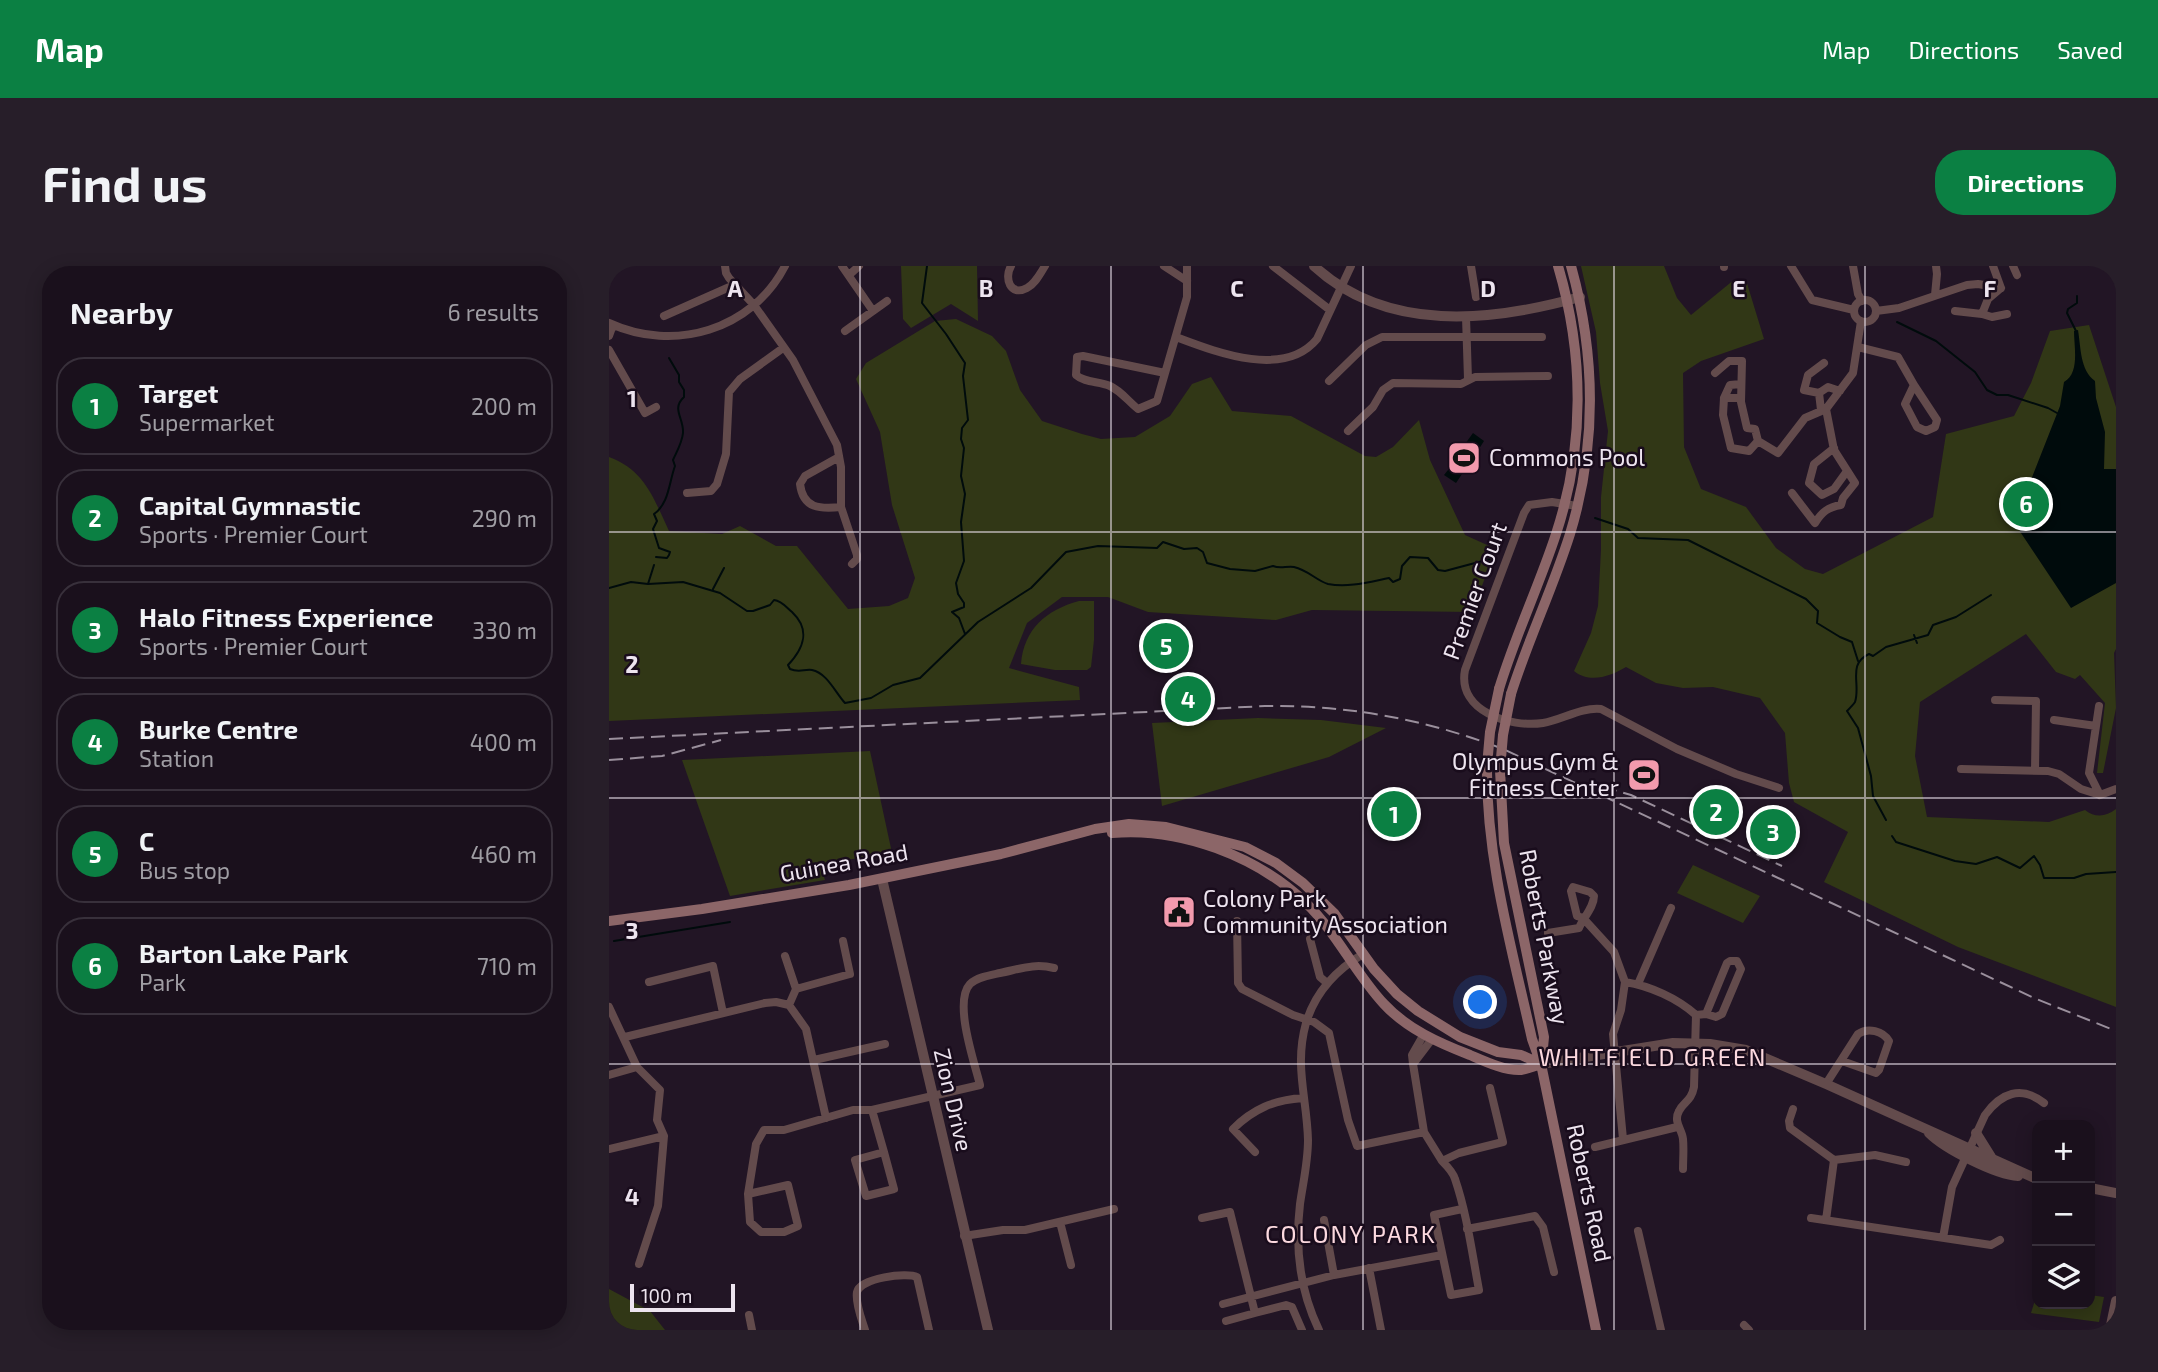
<!DOCTYPE html>
<html lang="en">
<head>
<meta charset="utf-8">
<style>
	:root { --surface:#1a101c; --page:#271e29; --text:#f1f3f6; --muted:#9f9da3; --line:#38303b; --accent:#0b8043 }
	body { margin:0; font-family:"Exo 2",sans-serif; background:var(--page); color:var(--text) }
	.controls { position:absolute; right:21px; bottom:21px; display:grid; overflow:hidden; border-radius:14px; box-shadow:0 4px 18px #0003 }
	.controls button { width:63px; height:63px; display:grid; place-items:center; padding:0; border:0; border-bottom:2px solid var(--line); background:var(--surface); color:var(--text); font:35px sans-serif }
	.scale { position:absolute; left:21px; bottom:18px; width:105px; box-sizing:border-box; padding-left:7px; border:4px solid #ede4ef; border-top:0; font-size:19px; line-height:24px; white-space:nowrap; color:#ede4ef; -webkit-text-stroke:5px #190c1c; paint-order:stroke }
	.you { position:absolute; left:872px; top:737px; width:24px; height:24px; margin:-18px; border:5px solid #fff; border-radius:50%; background:#1a73e8; box-shadow:0 0 0 10px #1a73e833 }
	.badge { display:grid; place-items:center; width:46px; height:46px; border-radius:50%; background:var(--accent); color:#fff; font-size:23px; font-weight:700 }
	.pin { position:absolute; translate:-50% -50%; border:4px solid #fff; box-shadow:0 2px 7px #0006 }
	.list { margin:0; padding:0; list-style:none }
	h2 { display:flex; justify-content:space-between; align-items:center; height:91px; margin:0; padding:0 28px; font-size:30px }
	h2 small { font-size:23px; font-weight:400; color:var(--muted) }
	.list li { display:grid; grid-template-columns:46px 1fr auto; gap:21px; align-items:center; box-sizing:border-box; height:98px; margin:0 14px 14px; padding:0 14px; border:2px solid var(--line); border-radius:28px }
	.list b { display:block; font-size:26px; white-space:nowrap }
	.list p { margin:0; font-size:23px; white-space:nowrap; color:var(--muted) }
	.list em { font-size:23px; font-style:normal; color:var(--muted) }
	.icon { flex:none; width:38px; height:38px; fill:none; stroke:currentColor; stroke-width:2; stroke-linecap:round; stroke-linejoin:round }
	.map { position:relative; flex:none; width:1507px; height:1064px; overflow:hidden; border-radius:28px }
	header { display:flex; align-items:center; gap:42px; box-sizing:border-box; height:98px; padding:0 35px; background:var(--accent); color:#fff }
	header strong { font-size:33px }
	nav { display:flex; gap:38px; margin-inline-start:auto; font-size:24px }
	.intro { display:flex; align-items:center; justify-content:space-between; box-sizing:border-box; height:168px; padding:0 42px }
	h1 { margin:0; font-size:49px }
	.button { padding:18px 32px; border-radius:28px; background:var(--accent); color:#fff; font-size:24px; font-weight:700 }
	main { display:flex; gap:42px; padding:0 42px }
	aside { flex:1; background:var(--surface); border-radius:28px; box-shadow:0 4px 18px #0003 }
	.map>svg:first-child { display:block }
</style>
</head>
<body>
<header>
<strong>Map</strong>
<nav><a>Map</a><a>Directions</a><a>Saved</a></nav>
</header>
<div class="intro"><h1>Find us</h1><a class="button">Directions</a></div>
<main>
<aside>
<h2>Nearby<small>6 results</small></h2>
<ul class="list">
<li><span class="badge">1</span><div><b>Target</b><p>Supermarket</p></div><em>200 m</em></li>
<li><span class="badge">2</span><div><b>Capital Gymnastic</b><p>Sports · Premier Court</p></div><em>290 m</em></li>
<li><span class="badge">3</span><div><b>Halo Fitness Experience</b><p>Sports · Premier Court</p></div><em>330 m</em></li>
<li><span class="badge">4</span><div><b>Burke Centre</b><p>Station</p></div><em>400 m</em></li>
<li><span class="badge">5</span><div><b>C</b><p>Bus stop</p></div><em>460 m</em></li>
<li><span class="badge">6</span><div><b>Barton Lake Park</b><p>Park</p></div><em>710 m</em></li>
</ul>
</aside>
<div class="map">
<svg width="1507" height="1064" viewBox="0 0 1507 1064">
	<rect width="100%" height="100%" fill="#221525"/>
	<!-- green -->
	<path fill="#313716" d="M292 0H368L369 55 342 38 302 62 294 53Z
		M972 0H1055L1068 32 1082 49 1126 13 1137 14 1155 73 1092 95 1074 107 1075 181 1092 223 1137 241 1167 282 1196 303 1214 308 1324 251 1337 168 1405 150 1422 117 1441 65 1480 59 1507 141V383L1505 387 1507 442 1494 507H1488L1496 437 1471 409 1466 413 1447 406 1417 368 1311 436 1306 490 1318 551 1440 556 1476 544C1486 552 1497 551 1507 543V741L1349 681 1215 616 1239 566 1185 536 1180 517 1176 467 1151 432 1104 421 1074 422 1047 417 1017 401C1002 410 981 418 965 405L982 367 989 340 992 284V231L999 165 991 117 987 66Z
		M347 53 383 70 397 85 411 124 433 155 473 168 492 173 526 171 561 150 583 118 602 111 623 145 682 150 756 190 767 191 784 181 810 154 821 194 856 269 887 283 863 346 703 344 667 354 539 346 499 331H453L418 357 400 402 470 421 471 434 0 455V191C36 204 45 233 60 265L113 268 131 260 167 280H188L239 343 280 340 299 332 306 312 283 239 271 166 247 113 257 97 326 55Z
		M470 335H485V374L482 401 478 404H446L412 398C415 363 437 344 470 335Z
		M649 452 712 454 777 462 720 491 553 540 543 457Z
		M261 485 283 587 211 598 216 614 121 630 73 494Z
		M1084 599 1151 630 1134 657 1068 627Z
		M0 1023 41 1045 56 1064H0Z
		M1428 1028V1038H1481V1029L1495 1031 1490 1056 1422 1047Z"/>
	<!-- water -->
	<path fill="#000b0c" d="M1469 64C1472 82 1471 104 1486 115L1487 132 1496 166 1495 203H1507V317L1462 342 1394 240 1398 227 1404 224H1418L1451 140 1455 116C1471 107 1465 81 1465 65Z
		M864 167 875 175 868 186V199H859L847 217 835 209 843 199V185H851Z"/>
	<g fill="none" stroke-linecap="round" stroke-linejoin="round">
		<!-- stream -->
		<path stroke="#000b0c" stroke-width="2" d="M318 0 313 37 337 68 356 97 354 110 359 154 353 162 352 173 355 182 352 210 356 228 352 256 355 295 347 317 349 328 355 337V341L343 346 350 352 356 368
			M1288 56 1327 75 1366 106 1378 124 1388 129H1399L1439 142 1448 147
			M1467 65 1458 47 1459 43 1468 37V30
			M986 252 1019 263 1029 272 1079 274 1197 333 1209 345 1208 357 1231 371 1243 376 1249 395
			M47 291 58 292 60 289 61 286 50 282 44 263 48 255 45 248C60 238 60 216 66 200L64 194C68 185 73 177 74 167 75 152 62 143 75 131V124L70 116V109L60 92
			M39 318 45 299
			M0 322 22 316 39 318 74 316 111 327 138 345H144L161 339 165 334C173 335 177 341 183 346 202 364 195 382 179 399L181 403C190 407 195 403 203 404 218 407 226 426 236 437L262 432 284 419 311 412 369 356 422 322 457 286 489 280 548 282 554 276 575 283 588 282 594 286 598 297 621 303 646 305 664 300C671 303 677 300 685 301 699 304 708 315 719 318 739 322 760 316 780 312L784 316 791 313 793 300 801 291 819 292 829 304 836 305 881 293
			M104 323 115 302
			M1305 369 1308 377
			M1277 554 1264 530 1262 510 1249 462 1238 445C1241 442 1244 439 1246 436 1252 418 1238 398 1260 388L1264 390 1277 381 1319 369 1324 359 1347 351 1382 329
			M1283 570 1287 576 1346 595 1367 598 1388 591 1411 602 1425 590 1431 599 1435 612H1465L1477 608 1507 606
			M5 675 121 656"/>
		<!-- minor -->
		<path stroke="#634b4c" stroke-width="8" d="M116 0 117 7 120 12 145 39 184 94 228 179 232 201V241L248 289V293L243 298
			M233 0 264 45
			M402 0C395 12 401 31 418 22 426 18 431 8 436 0
			M555 0 578 15
			M664 0 721 44
			M862 0 867 31
			M1115 0V1
			M1182 0 1203 34 1245 44
			M1244 0 1249 28 1253 35
			M1404 0 1408 9
			M240 9 250 0
			M1326 29 1328 8 1327 0
			M1245 45a11 11 0 1 1 22 0a11 11 0 1 1-22 0Z
			M1267 45 1290 42 1358 19 1369 18 1392 22 1384 0
			M1346 45 1373 48 1379 33 1392 22
			M1373 48 1383 51 1398 48
			M55 50 125 19
			M857 51 859 113
			M0 57C65 87 143 64 176 0
			M236 65 278 35
			M0 70 4 59
			M567 71C607 86 675 113 708 73L742 0
			M1249 81 1289 91 1305 119 1296 138 1308 161 1317 165 1326 161 1328 154 1305 119
			M0 84 36 147 47 141
			M556 107 474 90 468 91 467 109C476 117 490 115 501 120 512 125 519 135 529 143L548 135 578 31V0
			M1106 107 1120 95H1133L1132 136 1138 162 1146 163 1149 175 1169 187 1196 152 1217 143 1244 107 1252 55
			M720 115 757 79 773 71H933
			M1210 127 1219 121 1231 125
			M1115 132 1121 119 1132 118
			M1132 132H1115L1114 149 1122 182 1140 185 1149 175
			M1212 144 1210 127 1195 124 1199 109 1215 97
			M739 165 764 141 774 124 784 117 852 118 866 111 939 110
			M1225 182 1205 198 1200 217 1213 229 1225 223 1238 205
			M230 191 196 210 191 218C194 243 211 243 232 241
			M78 227 102 225 108 218 117 188 120 126 131 113 174 82
			M1183 227 1206 257C1213 246 1219 241 1232 239L1234 232 1246 217 1225 184 1217 143
			M968 240 943 236 920 239 915 247 856 404C848 445 901 462 934 457 953 454 972 441 992 443L1068 483 1127 508 1170 522
			M1386 434 1427 435 1426 505
			M1490 440 1480 507 1491 529
			M1445 454 1487 460
			M1352 503 1439 505 1450 508 1472 523 1491 529
			M1491 529 1507 523
			M628 655 629 717 633 723 684 749 705 756 720 767 739 854 748 880 815 866
			M939 667 970 662C974 652 985 641 985 630L981 626 964 621 962 625 968 650 974 652 1005 686 1016 716 1012 744 1004 768 1014 873
			M701 673 711 711 718 717
			M176 690 187 723 180 739
			M40 716 104 700 114 747
			M1016 716C1041 720 1068 732 1087 749L1085 821C1082 836 1075 835 1070 845 1064 856 1073 863 1074 873 1075 883 1074 893 1074 903
			M1029 718 1062 642
			M187 723 241 708 234 675
			M0 741 28 801 51 824 48 854 55 870 49 940 30 998
			M1087 749 1097 748 1107 751 1113 748 1132 703 1128 695H1121L1118 697 1097 748
			M815 768 803 789 804 798 815 866 833 895 850 887 894 876 881 822
			M16 771 156 737 167 736 180 739 197 763 217 852
			M205 794 276 778
			M804 798 823 773
			M0 809 28 801
			M1217 818 1249 768C1259 761 1274 765 1280 775L1270 804 1267 807 1233 795
			M1184 843 1180 855 1181 862 1225 894 1266 889 1297 896
			M263 844 275 886
			M986 881 1068 861
			M0 883 55 870
			M275 886 285 923 257 930 246 894Z
			M646 886 624 863C644 843 665 834 694 832
			M833 895C838 900 844 906 846 913 858 948 863 987 870 1024L842 1029 825 949 853 943
			M179 919 189 960 175 966H152L141 956 139 928Z
			M139 928 147 878 155 864H175L244 844H263L371 819C366 798 344 736 361 718 368 711 382 709 391 707 411 703 425 697 445 702
			M593 952 621 946 646 1047 677 1039 683 1041 693 1064
			M1202 952 1382 979 1391 974
			M715 954 725 1009
			M1217 954 1225 894
			M451 956 462 999
			M858 963 926 950 934 961 945 1006
			M1029 965 1052 1064
			M355 970 394 964H416L505 943
			M1334 972 1343 921 1376 849C1392 827 1412 819 1435 837
			M760 1002 772 1064
			M614 1038 725 1009 833 989
			M140 1049 143 1064
			M617 1055 646 1047
			M1135 1059 1140 1064
			M256 1064C253 1054 246 1037 248 1026 251 1012 298 1006 308 1011L320 1064
			M710 1064C691 1025 686 981 691 938 694 917 699 896 699 874 698 832 685 800 697 757 706 727 727 704 754 688"/>
		<!-- tertiary -->
		<path stroke="#634b4c" stroke-width="10" d="M705 0C778 67 882 56 971 31
			M273 613 379 1064
			M932 798 1064 777 1101 778 1137 784 1217 818 1428 913
			M1320 867C1336 883 1387 909 1409 910
			M1367 867 1382 891
			M1481 922 1507 927
			M1501 1064 1507 1035"/>
		<!-- secondary -->
		<path stroke="#8c6668" stroke-width="10" d="M890 423C906 370 930 320 947 268 976 180 975 88 949 0
			M902 428C919 374 944 322 961 268 988 179 987 90 962 0
			M878 500C877 593 903 683 923 773L932 798 987 1064
			M891 504 895 577 935 771 933 792
			M503 567C571 561 648 590 697 637 728 667 746 707 775 738 798 763 830 777 861 789 875 795 896 805 912 804 918 803 926 800 932 798
			M0 655 93 643 240 619 392 588 486 563 520 558 557 561 636 581 667 597 694 617 725 647 765 703 788 728 809 745 851 771 889 786 912 789 932 798"/>
		<!-- rail -->
		<path stroke="#9a8f9c" stroke-width="2" stroke-dasharray="14 7" stroke-linecap="butt" d="M0 473 656 440C739 439 816 453 894 483L1425 732 1507 765
			M0 494 53 490 112 474
			M994 521 1022 529 1173 600"/>
		<!-- secondary-bridge -->
		<path stroke="#8c6668" stroke-width="10" d="M878 500 881 466 890 423
			M891 504 894 469 902 428"/>
	</g>
	<!-- grid -->
	<path fill="none" stroke="#ede4ef" stroke-width="2" stroke-opacity="0.55" d="M251 0V1064M502 0V1064M754 0V1064M1005 0V1064M1256 0V1064M0 266H1507M0 532H1507M0 798H1507"/>
	<!-- icons -->
	<defs>
		<symbol id="stadium-square" viewBox="-11 -11 22 22"><rect x="-9" y="-9" width="18" height="18" rx="4" fill="#f29aad" stroke="#190c1c"/><path d="M0-5a6.5 5 0 1 0 0 10a6.5 5 0 1 0 0-10ZM-3.5-1.8h7v3.6h-7Z" fill="#111"/></symbol>
		<symbol id="civic-square" viewBox="-11 -11 22 22"><rect x="-9" y="-9" width="18" height="18" rx="4" fill="#f29aad" stroke="#190c1c"/><path d="M-.6-6.5H3V-4.5H.6V-3L4-1V1h2V6H-6V1h2V-1L-.6-3ZM-1.2 2.5V6h2.4V2.5Z" fill="#111"/></symbol>
	</defs>
	<g fill-rule="evenodd">
		<use href="#stadium-square" x="836" y="173" width="38" height="38"/>
		<use href="#stadium-square" x="1016" y="490" width="38" height="38"/>
		<use href="#civic-square" x="551" y="627" width="38" height="38"/>
	</g>
	<g text-anchor="middle" stroke-width="5" stroke-linejoin="round" paint-order="stroke">
		<!-- poi labels -->
		<g font-size="23" fill="#ede4ef" stroke="#190c1c" text-anchor="start">
			<text x="880" y="200">Commons Pool</text>
			<text x="1010" y="504" text-anchor="end">Olympus Gym &amp;<tspan x="1010" dy="26">Fitness Center</tspan></text>
			<text x="594" y="641">Colony Park<tspan x="594" dy="26">Community Association</tspan></text>
		</g>
		<!-- street labels -->
		<g font-size="23" fill="#ede4ef" stroke="#190c1c">
			<text transform="translate(866 325) rotate(-70)" y="8">Premier Court</text>
			<text transform="translate(235 597) rotate(-10)" y="8">Guinea Road</text>
			<text transform="translate(935 671) rotate(79)" y="8">Roberts Parkway</text>
			<text transform="translate(344 834) rotate(77)" y="8">Zion Drive</text>
			<text transform="translate(980 927) rotate(78)" y="8">Roberts Road</text>
		</g>
		<!-- neighbourhood labels -->
		<g font-size="24" letter-spacing="2" fill="#fcd9df" stroke="#190c1c">
			<text x="1044" y="800">WHITFIELD GREEN</text>
			<text x="742" y="977">COLONY PARK</text>
		</g>
	</g>
	<g font-size="23" text-anchor="middle" font-weight="bold" fill="#ede4ef" stroke="#190c1c" stroke-width="5" stroke-linejoin="round" paint-order="stroke">
		<text x="126" y="31">A</text>
		<text x="377" y="31">B</text>
		<text x="628" y="31">C</text>
		<text x="879" y="31">D</text>
		<text x="1130" y="31">E</text>
		<text x="1381" y="31">F</text>
		<text x="23" y="141">1</text>
		<text x="23" y="407">2</text>
		<text x="23" y="673">3</text>
		<text x="23" y="939">4</text>
	</g>
</svg>
<div class="controls">
<button>+</button>
<button>−</button>
<button><svg class="icon" aria-label="layers" viewBox="0 0 24 24"><path d="M12 4l9 5-9 5-9-5zM3 14l9 5 9-5"/></svg></button>
</div>
<div class="scale">100 m</div>
<div class="you"></div>
<div class="pin badge" style="left:785px;top:548px">1</div>
<div class="pin badge" style="left:1107px;top:546px">2</div>
<div class="pin badge" style="left:1164px;top:566px">3</div>
<div class="pin badge" style="left:579px;top:433px">4</div>
<div class="pin badge" style="left:557px;top:380px">5</div>
<div class="pin badge" style="left:1417px;top:238px">6</div>
</div>
</main>
</body>
</html>
